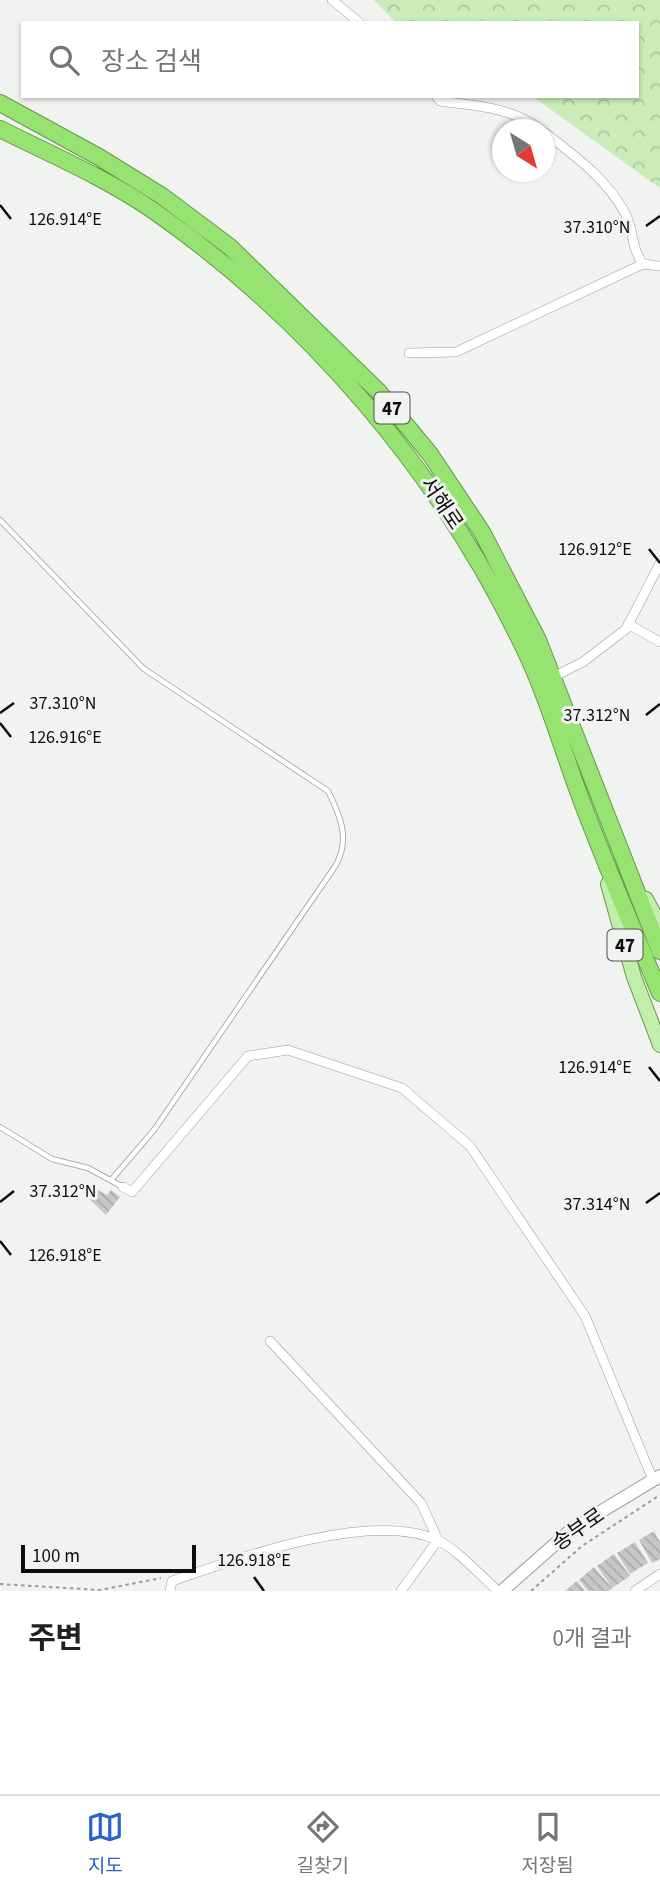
<!DOCTYPE html>
<html lang="ko">
<head>
<meta charset="utf-8">
<style>
	:root { --surface:#fff; --page:#f6f6f6; --text:#202124; --muted:#757577; --line:#e0e0e0; --accent:#2762cf }
	body { margin:0; font-family:"Source Sans 3","Noto Sans KR",sans-serif; background:var(--page); color:var(--text) }
	.compass { position:absolute; left:492px; top:119px; width:63px; height:63px; border-radius:50%; background:var(--surface); box-shadow:0 2px 5px #0004; rotate:143deg }
	.scale { position:absolute; left:21px; bottom:18px; width:175px; box-sizing:border-box; padding-left:7px; border:4px solid #0d0d0c; border-top:0; font-size:19px; line-height:24px; white-space:nowrap; color:#0d0d0c; -webkit-text-stroke:5px #f0f3ef; paint-order:stroke }
	.list { margin:0; padding:0; list-style:none }
	h2 { display:flex; justify-content:space-between; align-items:center; height:91px; margin:0; padding:0 28px; font-size:30px }
	h2 small { font-size:23px; font-weight:400; color:var(--muted) }
	.icon { flex:none; width:38px; height:38px; fill:none; stroke:currentColor; stroke-width:2; stroke-linecap:round; stroke-linejoin:round }
	.map { position:relative; flex:none; width:660px; height:1591px; overflow:hidden }
	.search { position:absolute; background:var(--surface); box-shadow:0 2px 5px #0004; left:21px; right:21px; top:21px; height:77px; display:flex; align-items:center; gap:18px; box-sizing:border-box; padding:0 24px; border-radius:0px; color:var(--muted); font-size:26px }
	.sheet { height:203px; background:var(--surface) }
	nav { display:flex; justify-content:space-around; align-items:center; box-sizing:border-box; height:98px; border-top:2px solid var(--line); background:var(--surface); font-size:19px; color:var(--muted) }
	nav a { display:grid; justify-items:center; gap:4px }
	nav .on { color:var(--accent) }
	.map>svg:first-child { display:block }
</style>
</head>
<body>
<div class="map">
<svg width="660" height="1591" viewBox="0 0 660 1591">
	<defs>
		<pattern id="forest-crowns" width="20" height="18" patternUnits="userSpaceOnUse" patternTransform="scale(1.75)"><rect width="20" height="18" fill="#c9ecb9"/><path d="M2 6a3 3 0 1 1 6 0M12 15a3 3 0 1 1 6 0" fill="none" stroke="#abc99e"/></pattern>
		<pattern id="building-back-hatch" width="6" height="6" patternUnits="userSpaceOnUse" patternTransform="scale(1.75)"><rect width="6" height="6" fill="#c5c8c4"/><path d="M-1 5l2 2M0 0l6 6M5-1l2 2" fill="none" stroke="#a8aba7"/></pattern>
	</defs>
	<rect width="100%" height="100%" fill="#f0f3ef"/>
	<!-- forest -->
	<path fill="url(#forest-crowns)" d="M374 0H660V188L532 96H637V23H397Z"/>
	<!-- building -->
	<path fill="url(#building-back-hatch)" d="M94 1188 107 1195 111 1190 120 1197 106 1215 87 1197Z
		M654 1531 660 1542V1559L652 1563 639 1540Z
		M635 1542 648 1563 630 1574 617 1553Z
		M614 1554 630 1576 612 1588 597 1566Z
		M594 1567 612 1588 609 1591H588L579 1580Z
		M577 1581 585 1591H565Z"/>
	<g fill="none" stroke-linecap="round" stroke-linejoin="round">
		<defs>
			<path id="lane" d="M0 520 144 669 328 791C341 817 350 839 336 865L154 1130 112 1179
				M0 1127 52 1159 88 1168 123 1187"/>
			<path id="street" d="M332 0 360 23
				M436 96 440 101C476 106 512 107 541 130
				M544 132C576 157 606 178 625 213 634 230 631 248 643 264L660 266
				M409 353 456 352 643 264
				M628 624 660 642
				M553 677 583 662 626 629 660 563
				M123 1187 132 1192 248 1056 288 1050 402 1088 470 1146 585 1316 653 1480
				M270 1341 421 1503 438 1540 401 1591
				M170 1591 172 1581C238 1558 371 1510 437 1540 456 1548 482 1577 498 1591
				M635 1591 660 1574"/>
			<path id="secondary" d="M502 1591 572 1529 660 1476"/>
			<path id="primary" d="M608 884 634 977 660 1045
				M646 899 660 925"/>
			<path id="highway" d="M0 103 99 157 162 196 230 247 378 391 430 454 482 532 538 640 660 951
				M0 129C52 155 106 178 154 211 311 321 441 474 523 646 546 693 561 745 579 794 604 861 632 927 660 993"/>
		</defs>
		<!-- lane casing -->
		<use href="#lane" stroke="#9a9c98" stroke-width="6"/>
		<!-- street casing -->
		<use href="#street" stroke="#9a9c98" stroke-width="10"/>
		<!-- secondary casing -->
		<use href="#secondary" stroke="#9a9c98" stroke-width="14"/>
		<!-- primary casing -->
		<use href="#primary" stroke="#67984e" stroke-width="16"/>
		<!-- highway casing -->
		<use href="#highway" stroke="#67984e" stroke-width="18"/>
		<!-- path -->
		<path stroke="#9a9b99" stroke-width="2" stroke-dasharray="3.5 3.5" stroke-linecap="butt" d="M0 1584 100 1590 161 1578
			M531 1591 582 1546 660 1495"/>
		<!-- lane -->
		<use href="#lane" stroke="#fff" stroke-width="4.5"/>
		<!-- street -->
		<use href="#street" stroke="#fff" stroke-width="9"/>
		<!-- secondary -->
		<use href="#secondary" stroke="#fff" stroke-width="12"/>
		<!-- primary -->
		<use href="#primary" stroke="#c1eeaa" stroke-width="14"/>
		<!-- highway -->
		<use href="#highway" stroke="#97e372" stroke-width="16"/>
	</g>
	<!-- ticks -->
	<path fill="none" stroke="#0d0d0c" stroke-width="2.5" d="M0 205 11 219M646 226 660 216M649 549 660 563M0 713 14 703M646 715 660 704M0 723 11 737M649 1067 660 1081M0 1202 14 1191M646 1203 660 1193M0 1241 11 1255M254 1577 264 1591"/>
	<g text-anchor="middle" stroke-width="6" stroke-linejoin="round" paint-order="stroke">
		<!-- shield labels -->
		<g fill="#f0f3ef" stroke="#515250" stroke-width="2">
			<rect x="374.5" y="392.5" width="35" height="31" rx="5"/>
			<rect x="607.5" y="929.5" width="35" height="31" rx="5"/>
		</g>
		<g font-size="19" font-weight="bold" fill="#0d0d0c">
			<text x="392" y="415">47</text>
			<text x="625" y="952">47</text>
		</g>
		<!-- street labels -->
		<g font-size="21" fill="#0d0d0c" stroke="#f0f3ef">
			<text transform="translate(442 503) rotate(56)" y="7">서해로</text>
			<text transform="translate(578 1529) rotate(-35)" y="7">송부로</text>
		</g>
	</g>
	<g font-size="18" text-anchor="middle" fill="#0d0d0c" stroke="#f0f3ef" stroke-width="6" stroke-linejoin="round" paint-order="stroke">
		<text x="65" y="225">126.914°E</text>
		<text x="597" y="233">37.310°N</text>
		<text x="595" y="555">126.912°E</text>
		<text x="63" y="709">37.310°N</text>
		<text x="597" y="721">37.312°N</text>
		<text x="65" y="743">126.916°E</text>
		<text x="595" y="1073">126.914°E</text>
		<text x="63" y="1197">37.312°N</text>
		<text x="597" y="1210">37.314°N</text>
		<text x="65" y="1261">126.918°E</text>
		<text x="254" y="1566">126.918°E</text>
	</g>
</svg>
<svg class="compass" viewBox="-18 -18 36 36"><path d="M0-13l5 13h-10z" fill="#e53935"/><path d="M0 13l5-13h-10z" fill="#757577"/></svg>
<div class="scale">100 m</div>
<div class="search"><svg class="icon" aria-label="search" viewBox="0 0 24 24"><circle cx="10" cy="10" r="6"/><path d="M15 15l6 6"/></svg>장소 검색</div>
</div>
<section class="sheet">
<h2>주변<small>0개 결과</small></h2>
<ul class="list">
</ul>
</section>
<nav>
<a class="on"><svg class="icon" aria-label="map" viewBox="0 0 24 24"><path d="M3 6l6-2 6 2 6-2v14l-6 2-6-2-6 2zM9 4v14M15 6v14"/></svg>지도</a>
<a><svg class="icon" aria-label="directions" viewBox="0 0 24 24"><path d="M12 3l9 9-9 9-9-9zM9 14v-3h6M13 9l2 2-2 2"/></svg>길찾기</a>
<a><svg class="icon" aria-label="saved" viewBox="0 0 24 24"><path d="M7 4h10v16l-5-4-5 4z"/></svg>저장됨</a>
</nav>
</body>
</html>
